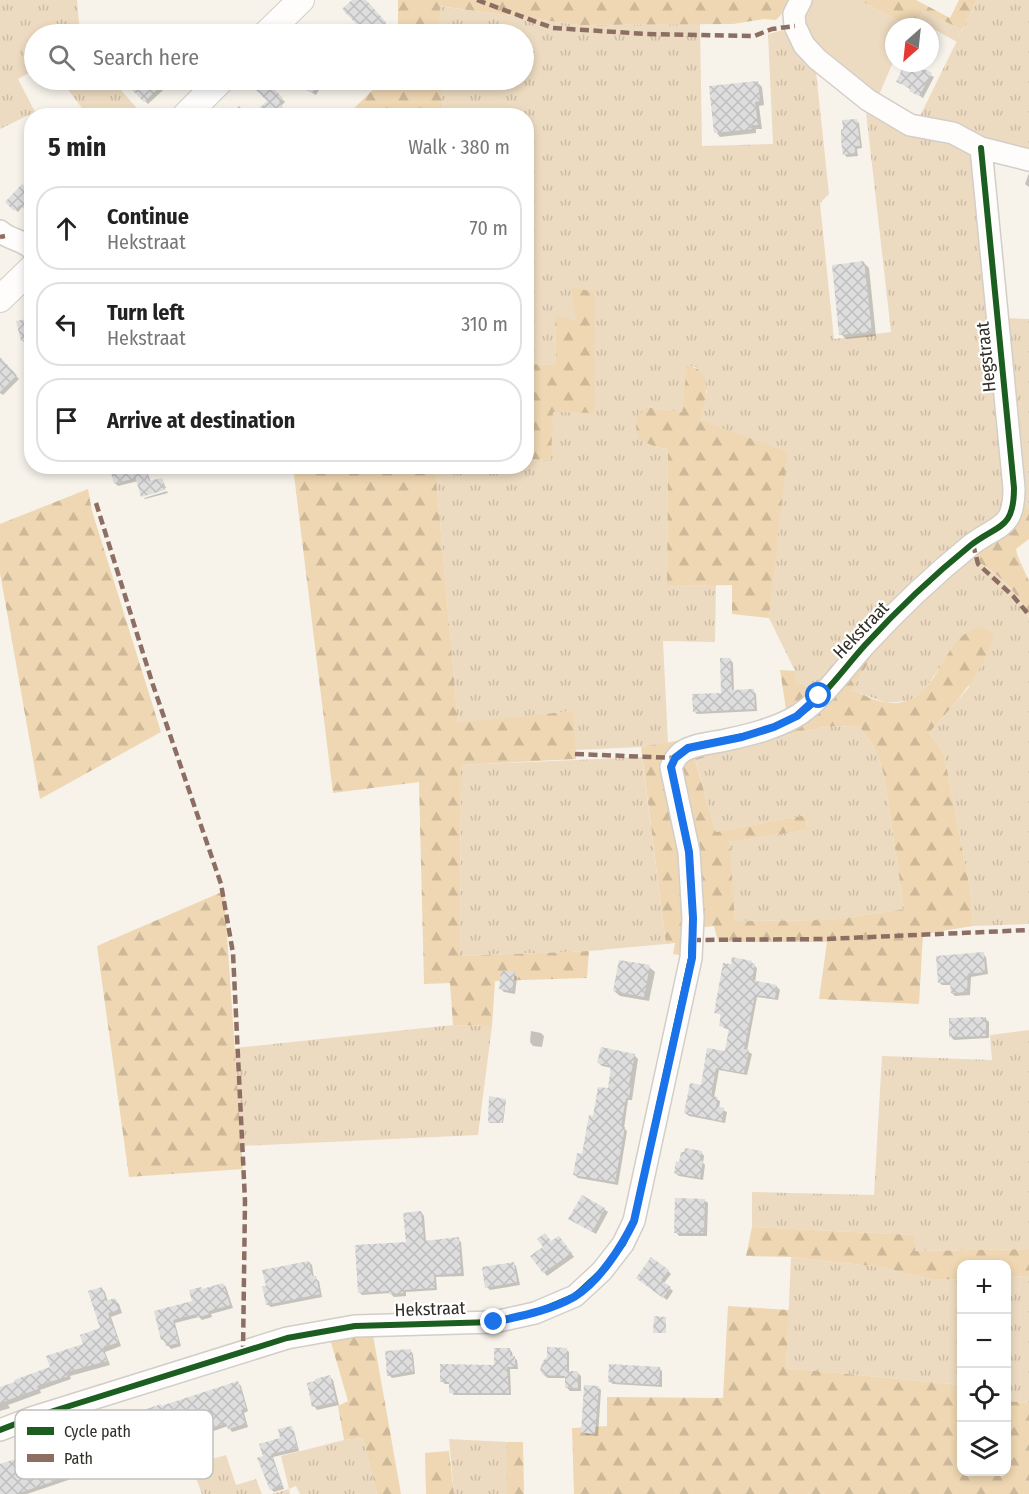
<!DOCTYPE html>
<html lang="en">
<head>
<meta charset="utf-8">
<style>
	:root { --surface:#fff; --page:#f6f6f6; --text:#222; --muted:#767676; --line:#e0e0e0 }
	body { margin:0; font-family:"Fira Sans Condensed",sans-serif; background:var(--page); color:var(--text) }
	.controls { position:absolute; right:18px; bottom:18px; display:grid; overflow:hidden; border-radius:12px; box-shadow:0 3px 9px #0003 }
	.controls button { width:54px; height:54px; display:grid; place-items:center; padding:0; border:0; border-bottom:2px solid var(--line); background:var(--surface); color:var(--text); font:30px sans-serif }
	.compass { position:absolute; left:885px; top:18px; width:54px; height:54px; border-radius:50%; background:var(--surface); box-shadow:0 3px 9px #0003; rotate:207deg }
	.stop { position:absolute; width:18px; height:18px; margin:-14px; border:4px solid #1a73e8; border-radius:50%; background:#fff }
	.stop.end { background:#1a73e8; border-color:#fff; box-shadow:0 2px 6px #0008 }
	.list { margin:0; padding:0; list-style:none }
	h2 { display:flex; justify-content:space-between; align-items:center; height:78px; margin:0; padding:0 24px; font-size:26px }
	h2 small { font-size:20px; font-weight:400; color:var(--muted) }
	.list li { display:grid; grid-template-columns:39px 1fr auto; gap:18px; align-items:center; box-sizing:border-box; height:84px; margin:0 12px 12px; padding:0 12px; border:2px solid var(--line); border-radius:24px }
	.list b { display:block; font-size:22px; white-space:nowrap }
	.list p { margin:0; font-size:20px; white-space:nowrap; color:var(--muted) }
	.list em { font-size:20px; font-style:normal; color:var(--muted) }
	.icon { flex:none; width:33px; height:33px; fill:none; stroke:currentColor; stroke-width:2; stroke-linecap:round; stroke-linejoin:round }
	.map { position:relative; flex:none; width:1029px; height:1494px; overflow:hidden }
	.search { position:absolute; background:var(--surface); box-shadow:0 3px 9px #0003; left:24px; top:24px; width:510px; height:66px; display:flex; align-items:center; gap:15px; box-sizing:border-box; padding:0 21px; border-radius:33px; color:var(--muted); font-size:22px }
	.panel { position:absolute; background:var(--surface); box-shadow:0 3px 9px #0003; left:24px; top:108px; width:510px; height:366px; border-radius:24px }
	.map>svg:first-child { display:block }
</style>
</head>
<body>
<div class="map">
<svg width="1029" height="1494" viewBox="0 0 1029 1494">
	<defs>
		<pattern id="grass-tufts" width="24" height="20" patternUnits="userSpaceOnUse" patternTransform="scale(1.5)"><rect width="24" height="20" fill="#eddbc1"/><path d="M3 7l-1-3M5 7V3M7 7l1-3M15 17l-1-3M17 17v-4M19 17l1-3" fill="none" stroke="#ccbca6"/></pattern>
		<pattern id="forest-firs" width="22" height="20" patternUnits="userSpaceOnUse" patternTransform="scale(1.5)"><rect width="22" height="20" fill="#eed7b2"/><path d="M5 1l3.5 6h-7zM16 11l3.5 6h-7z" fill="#cdb999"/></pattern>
		<pattern id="building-cross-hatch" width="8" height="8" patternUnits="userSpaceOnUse" patternTransform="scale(1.5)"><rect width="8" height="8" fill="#dddedd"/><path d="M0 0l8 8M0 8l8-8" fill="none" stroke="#bebfbe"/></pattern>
	</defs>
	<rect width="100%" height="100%" fill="#f7f3eb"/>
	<!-- grass -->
	<path fill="url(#grass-tufts)" d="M0 0H77L80 34H34V70L18 79 35 112 0 129Z
		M977 0H1029V156L918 120Z
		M438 6 579 25 700 24 702 146 773 144 768 34 783 30 815 62 829 194 820 203 834 339 891 332 865 103 970 148 1008 489 1001 510 868 630 810 687 797 682 795 671 769 618 776 542 699 420 707 391 696 367 688 366 682 412 646 407 655 447 668 449 667 586 716 585 715 642 663 641 668 743 641 747 575 750 572 711 458 724 435 467 526 466 527 459 550 460 553 412H594V292L576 320 555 317 556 365 527 364 526 116 443 115 441 80H524V34H440Z
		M61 80H112L143 115H87Z
		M1005 318 1029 319V509H1024Z
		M967 555C995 573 1016 587 1029 618V924L973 926 970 889 944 754 929 733 969 687 960 639 922 693 908 701 886 703 852 690 881 642Z
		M829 726 860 727 873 746 881 764 885 780 904 909 832 920 735 921 728 842 807 830 806 815 716 832 695 759 787 735Z
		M642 757 666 944 589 951 460 956 461 765Z
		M453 1025 492 1026 478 1135 241 1146 235 1048Z
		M1029 1030V1249L914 1251V1235L752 1227V1192L874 1195 882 1056 992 1060 990 1035Z
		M791 1257 880 1267 934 1280 961 1279V1385L786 1368Z
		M1029 1276V1403L1007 1401 1006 1277Z
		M363 1438 377 1494H300L296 1486 289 1489 290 1494H272L289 1489 281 1456 344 1440Z
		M449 1439 507 1442V1494H454Z
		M226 1455 236 1485 256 1479 262 1494H202L191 1465Z"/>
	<!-- forest -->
	<path fill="url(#forest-firs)" fill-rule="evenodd" d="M398 0H795L776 20 764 19 733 24 579 25 439 6 440 34H398Z
		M859 0H916L950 18 959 0H977L962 30 923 11 915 27H910Z
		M383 80H441L443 115H347Z
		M571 287 594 292V413L553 412 551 460 527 459V364L556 365 555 316 576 320Z
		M687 365C717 372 704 400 700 420L787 452 769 618 732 614V585L667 586 668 449 655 447 639 439C634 424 635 419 646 407L682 412Z
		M293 467H435L458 723 573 711 576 759 461 765 460 956 589 951 587 978 495 981 492 1026 453 1025 450 983 424 984 419 782 333 793Z
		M88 489 92 511 161 732 40 799 0 573V524Z
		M1024 509H1029V539L1016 549 1018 557 1029 581V617C1014 582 987 568 956 547L1001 510 1010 514Z
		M980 627 994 633C984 673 956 702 929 733L944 754 970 889 973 926 923 934 919 1004 819 999 827 942H718L714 926 688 929 686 956 673 954 675 943 666 944 641 747 788 722 780 670 795 671 797 682 810 687 868 630 881 642 852 690C863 694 876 702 888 703 942 707 938 636 980 627ZM829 726 860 727 873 746 881 764 885 780 904 909 832 920 735 921 729 842 807 830 806 815 716 832 695 760 787 735Z
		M224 891 243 1169 129 1177 97 946Z
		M752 1227 914 1235 915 1251 1029 1249V1276L1007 1277 1006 1264H962L961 1279 934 1280 880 1267 791 1257 746 1256Z
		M728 1306 789 1310 786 1368 961 1385 962 1472H1006L1007 1401 1029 1403V1494H574L572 1428 607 1426V1397L723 1398Z
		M373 1335 401 1494H377L363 1438 344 1440 338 1406 348 1401 330 1339Z
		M507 1442H523L524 1494H507Z
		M449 1451 454 1494H426L425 1453Z"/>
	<!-- green -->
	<path fill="#eddbc1" d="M806 0H859L910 27H894V60L878 97 810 44 802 30Z
		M923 10 962 30 957 42 930 27H915Z"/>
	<!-- shadow -->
	<path fill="#0003" d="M354 0H364L388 26 380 33 375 28 369 34 344 10Z
		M906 63 934 77 923 98 898 81Z
		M141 80H174L148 104 132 88Z
		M288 80H325L316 95Z
		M264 81 285 102 281 106 286 112 284 114 269 101Z
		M757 82 762 87 764 105 759 106 762 129H756V133L720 137 716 132Z
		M239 106 249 116H230Z
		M856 120 859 123 862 148 857 149 858 156 847 157 844 154Z
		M1029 173V187L1025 184Z
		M32 195 18 212 7 202Z
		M864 263 869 268 876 336 846 339 841 334Z
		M32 319V342L25 343 22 340Z
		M0 359 19 379 3 395 0 393Z
		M111 466H133L134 470 144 468 147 471 151 482 162 479 166 488 142 495 138 481 118 486 115 483Z
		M167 491 168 493 145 499 144 498Z
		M730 659 733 663 734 692 753 691 756 694 757 711 697 714 694 711 723 695Z
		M983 954 986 957 988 974 971 977 970 995 955 996 952 993 951 985H942L939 982Z
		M751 962 757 968 755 983 777 987 780 990 778 1000 757 997 747 1051 752 1054 747 1075 719 1070 714 1098 720 1101 719 1108 727 1112 725 1123 689 1116 685 1113 727 1053 730 1030 724 1028 721 1025 723 1016 716 1012Z
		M649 967 655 972 649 1001 620 996 614 991Z
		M514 974 517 977 515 994 504 992 501 989Z
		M986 1019 989 1022V1038L954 1040 951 1037Z
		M531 1031 541 1033 544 1036 542 1047 533 1046 530 1042Z
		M602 1049 635 1056 638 1059 632 1100H628L624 1128 627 1131 618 1185 578 1178 575 1175 583 1156 595 1118 609 1090 612 1068 602 1066 599 1063Z
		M506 1100 503 1123H490L489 1122Z
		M701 1152 704 1156 703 1163 705 1165 703 1180 679 1176 675 1173 680 1163Z
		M704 1200 708 1203 707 1236H679L676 1232Z
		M604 1209 608 1212 596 1234 570 1219Z
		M421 1212 424 1216 426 1242 458 1239 461 1242 464 1276 436 1277 437 1290 406 1292V1296L394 1297 390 1293 362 1295 359 1292 407 1244Z
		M562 1241 574 1257 547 1276 544 1272 552 1243Z
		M309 1262 312 1265 314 1278 319 1281 322 1297 271 1307 267 1304Z
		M513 1263 516 1266 520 1285 490 1290 487 1287Z
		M668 1271 671 1274 664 1283 673 1291 667 1300 641 1281Z
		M223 1284 226 1287 233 1308 211 1314 212 1317 202 1320 199 1317 175 1323 181 1346 171 1349 162 1339 156 1312 194 1302 203 1291Z
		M101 1288 105 1292 108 1302 115 1300 119 1304 122 1313 111 1317 121 1346 105 1352 110 1365 70 1376 71 1379 40 1390 41 1393 8 1405 10 1408 0 1411V1388L52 1368 85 1345 102 1329Z
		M509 1349 512 1352 513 1357 517 1360 518 1369H510L511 1395H454L451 1392V1384H445L442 1381 496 1366Z
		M566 1349 569 1352V1373H578L581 1376V1391H570L567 1388V1378H548L544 1375Z
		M410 1350 413 1354 415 1374 392 1378 389 1375Z
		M659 1368 662 1371V1387L613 1384 609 1381Z
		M330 1377 333 1380 339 1405 317 1410 314 1406Z
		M238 1383 241 1386 248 1411 244 1413 248 1427 232 1432 228 1426 202 1435 199 1432 194 1418 169 1426 175 1443 157 1449 154 1446 162 1408Z
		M598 1387 601 1390 598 1436 586 1435 583 1432Z
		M120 1421 124 1424 136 1457 27 1494H0V1466L30 1456 45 1447 49 1454 73 1447Z
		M291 1428 294 1431 299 1451 273 1457 284 1489 274 1492 271 1489 265 1457Z"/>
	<!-- building -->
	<path fill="url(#building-cross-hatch)" d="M352 0H366L386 22 376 31 371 26 364 32 342 9Z
		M905 63H912L932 73 919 96 909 91 911 88 896 82Z
		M139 80H167L144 102 130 88Z
		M264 80 283 98 279 102 288 116H251L267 101 255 89Z
		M288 80H320L312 93Z
		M758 81 760 101 755 102 758 125H752V129L714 133 709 86Z
		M857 119 860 146H855V153L843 155 841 140V130L843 129 842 120Z
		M22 184 32 193V217L20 205 14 211 5 202Z
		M864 261 872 332 839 335 832 265Z
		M32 318V338L21 341 16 321Z
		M0 357 17 375 0 392Z
		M109 466H132L135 478 114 484Z
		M145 466 149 481 162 478 165 490 141 497 133 469Z
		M720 658H730L732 690 754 689 755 709 693 712 692 694 721 693Z
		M984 952 985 972 968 974 967 992 951 993 950 982 938 983 936 956Z
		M732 957 752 961V963L755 964 752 980 777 985 775 998 755 995 744 1049 749 1050 744 1073 716 1068 711 1096 718 1097 716 1106 724 1108 722 1121 684 1113 690 1083 701 1085 707 1048 725 1051 729 1028 719 1026 721 1014 714 1013 723 963 731 964Z
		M619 960 650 965 644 997 613 991Z
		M501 971 515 972 512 991 499 989Z
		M986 1017V1036L949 1037V1018Z
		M601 1047 635 1054 629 1084 631 1085 629 1098H626L621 1126 625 1127 615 1182 573 1175 577 1153 582 1154 589 1115 593 1116 598 1087 608 1088 611 1066 597 1063Z
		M489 1096 506 1099 502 1123 488 1122Z
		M685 1148 702 1151 700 1160 703 1161 700 1178 674 1173 676 1161 679 1162 681 1152H684Z
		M582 1195 605 1208 592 1232 568 1219Z
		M675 1198 705 1199 704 1233H674Z
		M421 1211 424 1241 459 1237 461 1273 434 1275 435 1288 403 1290 404 1293 389 1294V1291L358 1293 355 1245 406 1242 403 1213Z
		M545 1233 551 1241 559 1236 572 1253 543 1273 530 1256 543 1247 537 1239Z
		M651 1257 669 1270 661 1280 671 1287 663 1298 636 1278Z
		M309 1261 312 1276H316L320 1294 266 1305 262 1286H266L262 1270Z
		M514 1262 517 1282 485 1288 482 1267Z
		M223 1283 230 1305 209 1311V1314L197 1318 196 1314 173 1320 179 1343 166 1346 164 1339 161 1340 154 1311 192 1301 189 1290 201 1287 202 1289Z
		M102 1287 106 1301 115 1298 119 1310 108 1313 119 1342 103 1348 107 1361 67 1372 69 1376 37 1386 38 1389 0 1403V1387L15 1382 14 1380 50 1367 46 1356 83 1344 80 1335 100 1328 88 1291Z
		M654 1316 666 1317V1333H653Z
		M547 1347 567 1348V1371H578V1388H565V1376L543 1375 540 1370 543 1361 547 1357Z
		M494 1348H510V1356H515V1367H507L509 1393H449V1382H440V1364L494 1365Z
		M411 1349 413 1371 387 1376 385 1351Z
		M609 1364 660 1367 659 1385 608 1382Z
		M330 1375 336 1402 312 1407 307 1383 315 1381V1379Z
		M238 1381 246 1408 241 1410 246 1424 228 1429 226 1423 198 1433 192 1415 167 1423 173 1440 153 1447 141 1411 161 1404V1406Z
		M584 1385 599 1386 595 1434 581 1433Z
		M121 1419 134 1454 16 1494H0V1464L28 1455 26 1451 45 1445 48 1453 71 1446 68 1437Z
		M292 1426 297 1448 271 1454 282 1485 270 1490 257 1458 263 1456 259 1444 280 1438 278 1429Z"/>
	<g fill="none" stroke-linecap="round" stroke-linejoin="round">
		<defs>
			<path id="minor" d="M801 0 794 14 795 26 804 45 817 59 868 100 910 125 953 133 981 148 1029 160
				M0 231C9 240 22 239 32 249
				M0 1430 31 1418 287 1338 355 1326 494 1322 535 1313 575 1296 602 1271 623 1244 634 1221 691 958 693 918 689 852 671 767C674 761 676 756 682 752 693 744 713 743 726 740 749 735 774 729 795 717 820 703 845 667 865 645 897 610 934 575 971 545 998 524 1014 530 1014 488L981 148"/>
			<path id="major" d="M266 34 301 0
				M185 116 221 80
				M0 299 32 268"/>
		</defs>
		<!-- minor casing -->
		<use href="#minor" stroke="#d2cec8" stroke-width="24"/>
		<!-- major casing -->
		<use href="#major" stroke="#d2cec8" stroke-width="28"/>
		<!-- minor -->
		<use href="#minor" stroke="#fefdfc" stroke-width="21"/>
		<!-- major -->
		<use href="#major" stroke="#fefdfc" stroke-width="26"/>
		<!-- quiet -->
		<path stroke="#8d6e63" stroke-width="4.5" stroke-dasharray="9 4.5" stroke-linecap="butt" d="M477 0 553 28 647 34 754 36 772 29 795 26
			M0 237 5 236
			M96 503 153 685 221 884 233 953 245 1201 243 1352
			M973 544 978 564 1013 596 1029 615
			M575 754 675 758
			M692 940 826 939 1029 930"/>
		<defs>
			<path id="cycleway" d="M0 1430 31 1418 287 1338 355 1326 494 1322 535 1313 575 1296 602 1271 623 1244 634 1221 691 958 693 918 689 852 671 767C674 761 676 756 682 752 693 744 713 743 726 740 749 735 774 729 795 717 820 703 845 667 865 645 897 610 934 575 971 545 998 524 1014 530 1014 488L981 148"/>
		</defs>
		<!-- cycleway casing -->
		<use href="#cycleway" stroke="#fff" stroke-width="10"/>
		<!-- cycleway -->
		<use href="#cycleway" stroke="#1b5e20" stroke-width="6"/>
	</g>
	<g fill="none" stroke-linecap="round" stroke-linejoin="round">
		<!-- route -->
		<path stroke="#1a73e8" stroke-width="8" d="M494 1322C521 1316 549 1311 574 1297 599 1282 622 1246 634 1221L692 958 693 918 689 852 671 767 675 758 688 748 742 737 774 727 797 716 819 696"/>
	</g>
	<g text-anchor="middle" stroke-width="4.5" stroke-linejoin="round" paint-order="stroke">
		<!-- street labels -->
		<g font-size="18" fill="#312e28" stroke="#fff">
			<text transform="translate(986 357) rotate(-96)" y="6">Hegstraat</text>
			<text transform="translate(861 630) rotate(-46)" y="6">Hekstraat</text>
			<text transform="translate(430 1309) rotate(-2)" y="6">Hekstraat</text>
		</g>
	</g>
	<!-- legend -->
	<rect x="15" y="1410" width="198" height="69" rx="9" fill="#fff" stroke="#c1c0be" stroke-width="1.5"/>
	<rect x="27" y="1427" width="27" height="8" fill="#1b5e20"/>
	<rect x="27" y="1454" width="27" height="8" fill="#8d6e63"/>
	<g font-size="16" fill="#312e28">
		<text x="64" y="1437">Cycle path</text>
		<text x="64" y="1464">Path</text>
	</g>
</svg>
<div class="controls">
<button>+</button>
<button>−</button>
<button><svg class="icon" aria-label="locate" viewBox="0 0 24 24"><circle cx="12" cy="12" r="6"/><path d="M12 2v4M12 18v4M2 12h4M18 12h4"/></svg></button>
<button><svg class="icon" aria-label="layers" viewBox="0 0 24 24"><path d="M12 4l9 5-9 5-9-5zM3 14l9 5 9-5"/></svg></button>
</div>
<svg class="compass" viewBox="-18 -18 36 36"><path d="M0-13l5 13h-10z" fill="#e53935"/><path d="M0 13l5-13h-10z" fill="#767676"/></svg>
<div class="stop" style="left:819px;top:696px"></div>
<div class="stop end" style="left:494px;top:1322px"></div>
<div class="search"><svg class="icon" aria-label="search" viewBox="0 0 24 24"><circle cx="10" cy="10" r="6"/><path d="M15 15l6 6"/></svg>Search here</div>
<section class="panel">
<h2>5 min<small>Walk · 380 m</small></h2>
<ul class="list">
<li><svg class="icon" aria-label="ahead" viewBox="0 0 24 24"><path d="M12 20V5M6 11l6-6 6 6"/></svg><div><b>Continue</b><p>Hekstraat</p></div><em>70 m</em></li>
<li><svg class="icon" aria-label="left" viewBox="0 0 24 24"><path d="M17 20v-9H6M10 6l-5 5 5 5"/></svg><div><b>Turn left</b><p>Hekstraat</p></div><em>310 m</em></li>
<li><svg class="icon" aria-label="arrive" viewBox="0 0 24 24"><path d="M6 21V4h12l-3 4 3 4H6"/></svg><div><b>Arrive at destination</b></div></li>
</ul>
</section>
</div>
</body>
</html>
